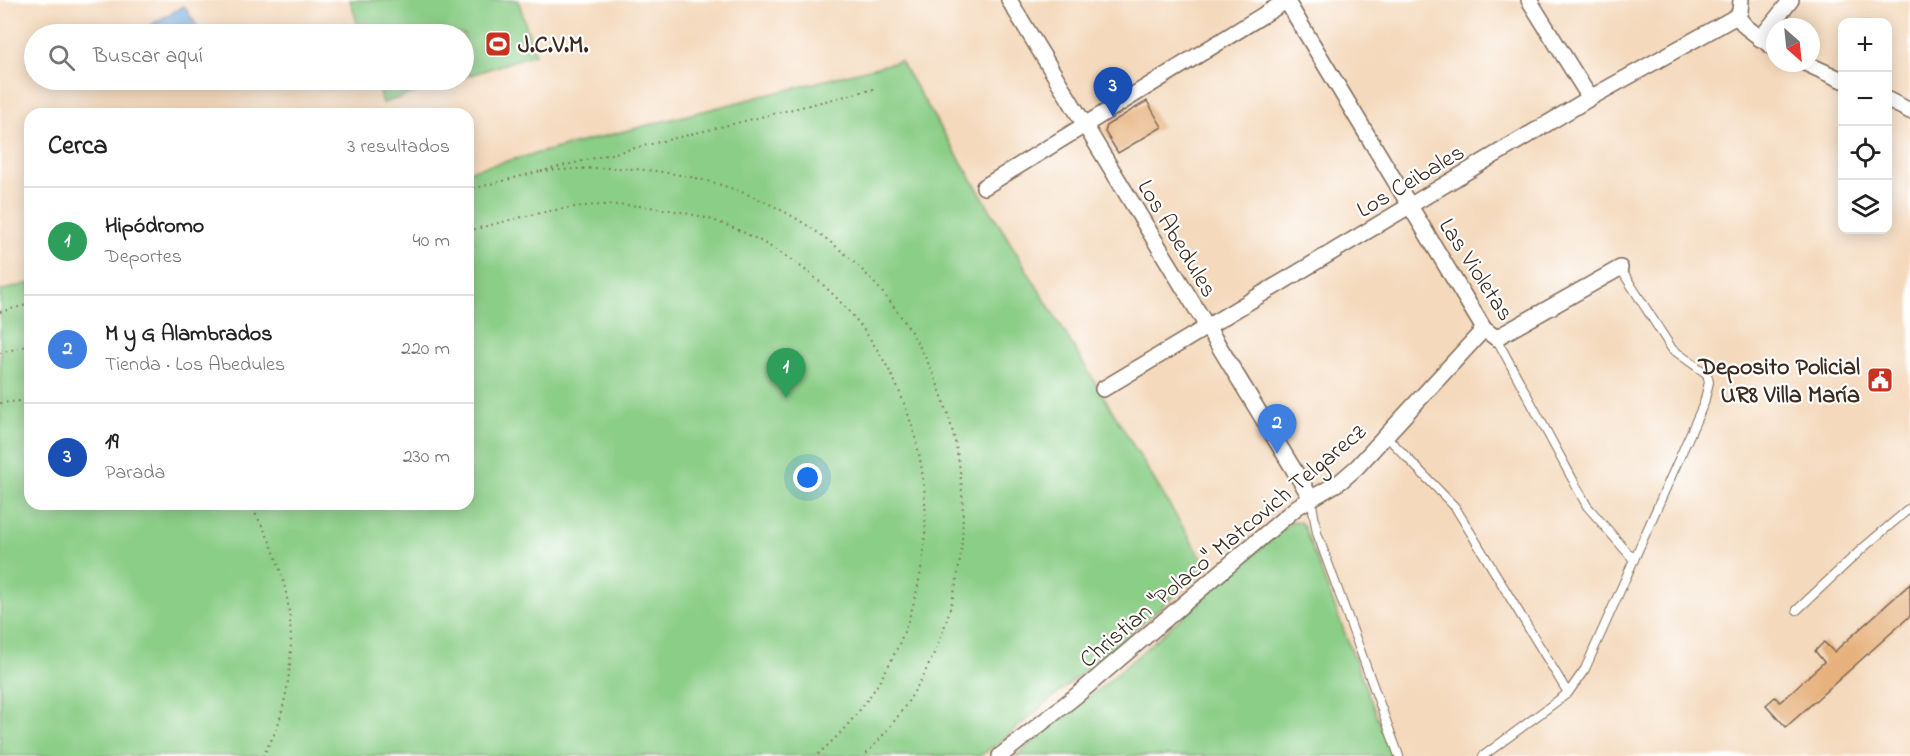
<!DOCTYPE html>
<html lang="es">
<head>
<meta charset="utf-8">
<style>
	:root { --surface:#fff; --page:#f2f2f2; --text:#222; --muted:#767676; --line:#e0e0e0; --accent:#c8321e }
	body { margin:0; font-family:"Indie Flower",sans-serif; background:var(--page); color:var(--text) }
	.controls { position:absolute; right:18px; top:18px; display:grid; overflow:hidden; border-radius:12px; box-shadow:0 3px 15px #0003 }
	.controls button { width:54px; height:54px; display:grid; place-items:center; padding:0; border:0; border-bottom:2px solid var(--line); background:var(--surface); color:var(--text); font:30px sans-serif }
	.compass { position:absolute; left:1766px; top:18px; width:54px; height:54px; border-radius:50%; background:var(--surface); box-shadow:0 3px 15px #0003; rotate:153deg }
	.you { position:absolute; left:808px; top:478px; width:21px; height:21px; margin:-15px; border:4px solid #fff; border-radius:50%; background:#1a73e8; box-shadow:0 0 0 9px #1a73e833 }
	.badge { display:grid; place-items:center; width:39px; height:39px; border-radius:50%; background:var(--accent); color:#fff; font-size:20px; font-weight:700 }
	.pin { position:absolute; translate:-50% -50px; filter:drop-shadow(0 2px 3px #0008) }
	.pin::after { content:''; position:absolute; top:32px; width:21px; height:18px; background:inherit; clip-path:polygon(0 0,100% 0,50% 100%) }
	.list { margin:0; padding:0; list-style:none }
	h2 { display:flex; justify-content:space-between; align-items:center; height:78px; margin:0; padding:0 24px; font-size:26px }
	h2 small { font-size:20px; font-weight:400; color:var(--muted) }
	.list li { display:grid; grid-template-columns:39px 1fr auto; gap:18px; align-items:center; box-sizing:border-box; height:108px; padding:0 24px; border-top:2px solid var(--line) }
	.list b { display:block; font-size:22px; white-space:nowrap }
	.list p { margin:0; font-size:20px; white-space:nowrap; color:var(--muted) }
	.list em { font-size:20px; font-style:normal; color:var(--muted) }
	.icon { flex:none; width:33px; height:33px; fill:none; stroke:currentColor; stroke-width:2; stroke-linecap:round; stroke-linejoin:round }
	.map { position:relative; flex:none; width:1910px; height:756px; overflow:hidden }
	.search { position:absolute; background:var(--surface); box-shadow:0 3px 15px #0003; left:24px; top:24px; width:450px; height:66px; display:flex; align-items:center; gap:15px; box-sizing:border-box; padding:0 21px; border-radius:33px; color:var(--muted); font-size:22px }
	.panel { position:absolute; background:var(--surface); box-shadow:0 3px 15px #0003; left:24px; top:108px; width:450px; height:402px; border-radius:18px }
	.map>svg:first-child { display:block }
</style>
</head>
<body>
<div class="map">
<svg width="1910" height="756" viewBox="0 0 1910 756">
	<rect width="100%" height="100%" fill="#fff"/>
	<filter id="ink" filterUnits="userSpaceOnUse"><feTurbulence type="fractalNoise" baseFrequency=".0167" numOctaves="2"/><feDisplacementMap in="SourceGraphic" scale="12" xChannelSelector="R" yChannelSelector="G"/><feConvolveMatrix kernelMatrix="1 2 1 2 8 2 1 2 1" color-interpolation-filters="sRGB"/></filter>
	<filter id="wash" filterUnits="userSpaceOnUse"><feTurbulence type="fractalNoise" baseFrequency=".008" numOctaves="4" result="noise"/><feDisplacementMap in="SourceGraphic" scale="24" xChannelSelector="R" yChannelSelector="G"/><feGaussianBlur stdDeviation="1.35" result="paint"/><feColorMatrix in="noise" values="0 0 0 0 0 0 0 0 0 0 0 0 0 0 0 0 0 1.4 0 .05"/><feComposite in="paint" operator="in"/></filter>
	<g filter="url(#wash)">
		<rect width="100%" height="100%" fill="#f4d9bc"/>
		<!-- green -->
		<path fill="#8bce87" stroke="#637c52" stroke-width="1.5" d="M350 0H518L535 54 464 77V34H361Z
			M900 61 1207 567 1166 603 1001 741 980 756H0V291L30 283V504H468V171Z
			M376 80H456L383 103Z
			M1292 521 1300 522 1304 527 1392 756H1016L1110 680Z"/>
		<!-- water -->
		<path fill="#6ba8dd" stroke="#53697e" stroke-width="1.5" d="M184 6 202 34H135Z"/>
		<g id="blocks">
			<!-- building -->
			<path fill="#e6b17c" d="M1147 101 1162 127 1118 153 1105 132 1107 125Z
				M1910 584V616L1786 727 1766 705 1775 697 1780 702 1824 662 1815 651 1824 642 1834 652Z"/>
		</g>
	</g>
	<g filter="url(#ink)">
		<use href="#blocks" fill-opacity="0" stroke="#7c6755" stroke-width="1.5"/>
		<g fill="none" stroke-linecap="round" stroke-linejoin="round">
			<defs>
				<path id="service" d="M1496 338 1587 506 1634 560
					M1387 437 1455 507 1568 693
					M1311 498 1317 533 1399 756
					M1797 610 1863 548 1910 508
					M1483 756 1568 693 1585 669 1704 403 1709 382 1707 374 1672 349 1620 268"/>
				<path id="minor" d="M1009 0 1311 498
					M1286 0 1484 329 1496 338 1620 268
					M1529 0 1590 98
					M1737 16 1746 27 1775 49
					M1760 39 1791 0
					M1805 63 1842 80
					M1888 100 1910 111
					M984 187 1286 1
					M1103 389 1590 98 1737 16 1740 11 1741 0
					M1000 756 1077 695 1297 507 1341 481 1357 467 1484 329"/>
			</defs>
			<!-- service casing -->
			<use href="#service" stroke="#7c6755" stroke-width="10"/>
			<!-- minor casing -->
			<use href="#minor" stroke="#7c6755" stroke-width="18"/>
			<!-- path -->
			<path stroke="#7c6755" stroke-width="2" stroke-dasharray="1.5 4.5" stroke-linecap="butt" d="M546 170 878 88
				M541 171C559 170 577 169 596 168 652 167 711 177 763 201 979 301 1031 587 864 756
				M468 190 541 171
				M468 231C499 223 530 214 561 209 608 201 656 205 702 217 745 229 788 254 821 283 962 410 960 632 816 756
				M0 312 30 304
				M0 353 30 345
				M0 403 30 400
				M249 504C292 568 301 645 280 718 277 731 269 744 263 756"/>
			<!-- service -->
			<use href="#service" stroke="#fff" stroke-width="8"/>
			<!-- minor -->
			<use href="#minor" stroke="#fff" stroke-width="15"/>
		</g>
	</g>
	<!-- icons -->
	<defs>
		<symbol id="stadium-square" viewBox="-11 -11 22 22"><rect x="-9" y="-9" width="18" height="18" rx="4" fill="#c8321e" stroke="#fff"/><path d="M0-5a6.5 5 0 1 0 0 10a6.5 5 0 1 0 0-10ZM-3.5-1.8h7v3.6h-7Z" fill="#fff"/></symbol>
		<symbol id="civic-square" viewBox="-11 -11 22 22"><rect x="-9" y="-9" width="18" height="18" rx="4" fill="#c8321e" stroke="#fff"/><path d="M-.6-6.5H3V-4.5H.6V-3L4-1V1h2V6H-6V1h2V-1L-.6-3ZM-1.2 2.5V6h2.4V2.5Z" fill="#fff"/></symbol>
	</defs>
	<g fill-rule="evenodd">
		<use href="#stadium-square" x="483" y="29" width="30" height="30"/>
		<use href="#civic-square" x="1865" y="365" width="30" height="30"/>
	</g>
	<g text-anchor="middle" stroke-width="4.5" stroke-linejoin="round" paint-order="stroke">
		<!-- poi labels -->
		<g font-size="24" font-weight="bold" fill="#3b2a1e" stroke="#fff" text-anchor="start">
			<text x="518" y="52">J.C.V.M.</text>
			<text x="1860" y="374" text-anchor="end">Deposito Policial<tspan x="1860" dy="28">UR8 Villa María</tspan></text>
		</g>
		<!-- street labels -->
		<g font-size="24" fill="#3b2a1e" stroke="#fff">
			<text transform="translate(1410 180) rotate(-31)" y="8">Los Ceibales</text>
			<text transform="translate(1178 238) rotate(59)" y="8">Los Abedules</text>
			<text transform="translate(1477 269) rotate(57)" y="8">Las Violetas</text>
			<text transform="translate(1222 545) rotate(-40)" y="8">Christian "Polaco" Matcovich Telgarecz</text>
		</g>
	</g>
</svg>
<div class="controls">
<button>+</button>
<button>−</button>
<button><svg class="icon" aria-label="locate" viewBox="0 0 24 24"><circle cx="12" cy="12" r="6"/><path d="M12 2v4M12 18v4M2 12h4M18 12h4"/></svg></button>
<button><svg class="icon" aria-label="layers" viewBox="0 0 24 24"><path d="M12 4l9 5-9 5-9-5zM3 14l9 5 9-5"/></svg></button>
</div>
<svg class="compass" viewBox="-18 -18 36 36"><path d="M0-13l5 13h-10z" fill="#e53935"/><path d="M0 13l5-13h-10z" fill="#767676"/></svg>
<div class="you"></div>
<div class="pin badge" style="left:786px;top:398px;background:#2e9e5b">1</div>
<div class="pin badge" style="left:1277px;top:454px;background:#3f7fe0">2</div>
<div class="pin badge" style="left:1113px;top:117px;background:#1a4fb4">3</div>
<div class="search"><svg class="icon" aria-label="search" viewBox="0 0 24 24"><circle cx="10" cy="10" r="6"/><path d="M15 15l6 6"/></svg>Buscar aquí</div>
<section class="panel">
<h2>Cerca<small>3 resultados</small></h2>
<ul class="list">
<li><span class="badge" style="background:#2e9e5b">1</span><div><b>Hipódromo</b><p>Deportes</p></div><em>40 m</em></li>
<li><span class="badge" style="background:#3f7fe0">2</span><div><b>M y G Alambrados</b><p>Tienda · Los Abedules</p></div><em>220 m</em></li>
<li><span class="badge" style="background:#1a4fb4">3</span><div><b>19</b><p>Parada</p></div><em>230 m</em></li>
</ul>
</section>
</div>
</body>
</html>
